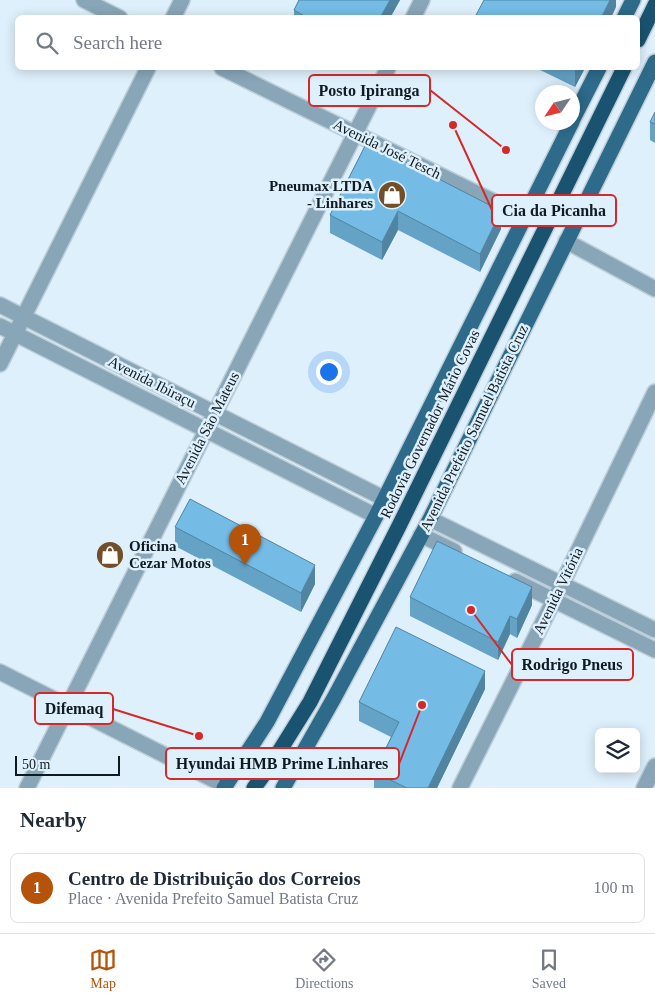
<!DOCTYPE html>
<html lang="en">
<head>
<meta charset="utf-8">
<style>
	:root { --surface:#fff; --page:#f2f2f3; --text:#1f2937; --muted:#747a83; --line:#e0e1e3; --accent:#b45309 }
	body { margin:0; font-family:"Times New Roman",serif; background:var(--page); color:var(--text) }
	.controls { position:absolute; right:15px; bottom:15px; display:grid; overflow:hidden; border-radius:8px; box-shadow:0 2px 12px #0003 }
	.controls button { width:45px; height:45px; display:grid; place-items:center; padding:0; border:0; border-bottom:1px solid var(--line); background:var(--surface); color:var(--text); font:25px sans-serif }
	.compass { position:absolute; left:535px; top:85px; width:45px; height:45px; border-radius:50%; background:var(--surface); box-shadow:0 2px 12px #0003; rotate:235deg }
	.scale { position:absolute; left:15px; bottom:12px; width:105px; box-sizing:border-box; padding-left:5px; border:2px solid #0f1a21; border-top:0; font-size:14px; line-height:18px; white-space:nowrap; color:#0f1a21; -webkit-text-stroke:4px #def0fc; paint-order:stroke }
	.you { position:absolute; left:328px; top:371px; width:18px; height:18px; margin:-12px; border:4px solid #fff; border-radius:50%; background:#1a73e8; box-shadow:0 0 0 8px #1a73e833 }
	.badge { display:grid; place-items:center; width:32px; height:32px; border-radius:50%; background:var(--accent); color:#fff; font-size:16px; font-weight:700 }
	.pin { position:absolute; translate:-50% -41px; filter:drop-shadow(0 1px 2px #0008) }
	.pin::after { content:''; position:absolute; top:26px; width:18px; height:15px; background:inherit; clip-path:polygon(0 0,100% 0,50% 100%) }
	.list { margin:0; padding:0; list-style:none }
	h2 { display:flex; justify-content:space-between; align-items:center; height:65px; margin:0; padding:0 20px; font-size:21px }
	h2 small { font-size:16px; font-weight:400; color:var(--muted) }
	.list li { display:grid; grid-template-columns:32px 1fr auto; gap:15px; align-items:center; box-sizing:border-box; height:70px; margin:0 10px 10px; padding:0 10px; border:1px solid var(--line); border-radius:8px }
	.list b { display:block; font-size:19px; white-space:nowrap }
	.list p { margin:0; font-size:16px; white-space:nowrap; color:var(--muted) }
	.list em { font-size:16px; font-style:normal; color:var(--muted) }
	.icon { flex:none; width:28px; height:28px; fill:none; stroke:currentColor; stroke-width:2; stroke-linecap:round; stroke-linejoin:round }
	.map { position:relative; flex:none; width:655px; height:788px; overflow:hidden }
	.search { position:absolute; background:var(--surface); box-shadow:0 2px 12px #0003; left:15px; right:15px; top:15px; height:55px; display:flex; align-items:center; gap:12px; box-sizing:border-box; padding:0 18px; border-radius:8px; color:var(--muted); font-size:19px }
	.sheet { height:145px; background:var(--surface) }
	nav { display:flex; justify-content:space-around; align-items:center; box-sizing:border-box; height:70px; border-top:1px solid var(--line); background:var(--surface); font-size:14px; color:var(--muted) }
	nav a { display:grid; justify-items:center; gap:2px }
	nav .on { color:var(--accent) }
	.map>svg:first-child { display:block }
</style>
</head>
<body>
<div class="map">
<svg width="655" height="788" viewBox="0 0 655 788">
	<rect width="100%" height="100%" fill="#def0fc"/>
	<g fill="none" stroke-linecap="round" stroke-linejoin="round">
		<defs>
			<path id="minor" d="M84 0 120 18
				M173 18 182 0
				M413 18 422 0
				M222 68 525 217
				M566 241 655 289
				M0 305 385 499
				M0 326 376 516
				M0 364 148 68
				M430 519 655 630
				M421 535 454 551
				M515 581 655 650
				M0 672 226 786
				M27 788 388 68
				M460 788 562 584 655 392
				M644 788 655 766"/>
			<path id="major" d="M624 18 633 0
				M572 121 599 68
				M224 788 267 722 376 516 572 122
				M283 788 334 698 430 519 655 62"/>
			<path id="highway" d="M638 40 655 5
				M254 788 272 763 310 702 399 526 624 68"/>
		</defs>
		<!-- minor casing -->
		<use href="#minor" stroke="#bdced9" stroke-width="18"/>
		<!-- major casing -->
		<use href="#major" stroke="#bdced9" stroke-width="18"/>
		<!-- highway casing -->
		<use href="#highway" stroke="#bdced9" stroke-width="18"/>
		<!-- minor -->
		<use href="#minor" stroke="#88a6b8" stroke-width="15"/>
		<!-- major -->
		<use href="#major" stroke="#2e6a8a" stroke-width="15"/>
		<!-- highway -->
		<use href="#highway" stroke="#1a5370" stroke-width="15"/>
	</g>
	<!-- wall -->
	<path fill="#64a2c6" d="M299 0H400L390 18H294V10Z
		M536 68H585L575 87Z
		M655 112V143L650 140V122Z
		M367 142 501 229 480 272 398 230 382 260 330 233V215Z
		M175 527 315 584 301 612 175 546Z
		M410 597 532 605 517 638 510 634 498 660 410 616Z
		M485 689 437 788H374V772L391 737 359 721V702Z"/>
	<!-- shaded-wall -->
	<path fill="#5184a1" d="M390 0H400L390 18H380Z
		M610 0H616V7L611 18H601Z
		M576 68H585L575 87V69Z
		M398 211V230L382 260V242Z
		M501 211V229L480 272V254Z
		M315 565V584L301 612V593Z
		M532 587V605L517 638V619Z
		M510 616V634L498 660V642Z
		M485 671V689L437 788H428Z"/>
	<!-- building -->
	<path fill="#74bce6" stroke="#5184a1" d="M299 0H390L380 18H308L294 10Z
		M484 0H610L601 18 475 17Z
		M655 112V124L650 122Z
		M367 142 501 211 480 254 398 211 382 242 330 215Z
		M190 499 315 565 301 593 175 527Z
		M437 541 532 587 517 619 510 616 498 642 410 597Z
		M396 627 485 671 428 788H407L374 772 399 722 359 702Z"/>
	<!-- icons -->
	<defs>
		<symbol id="shop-disc" viewBox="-11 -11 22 22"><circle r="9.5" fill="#724f28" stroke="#def0fc"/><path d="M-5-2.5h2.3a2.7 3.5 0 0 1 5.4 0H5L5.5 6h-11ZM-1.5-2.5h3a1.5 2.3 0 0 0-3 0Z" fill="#fff"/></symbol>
	</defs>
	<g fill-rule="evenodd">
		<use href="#shop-disc" x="376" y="179" width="32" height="32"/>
		<use href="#shop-disc" x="94" y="539" width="32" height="32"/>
	</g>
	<g text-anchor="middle" stroke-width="5" stroke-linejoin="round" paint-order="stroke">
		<!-- street labels -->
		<g font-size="15" fill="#0f1a21" stroke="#def0fc">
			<text transform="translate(387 149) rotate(26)" y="5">Avenida José Tesch</text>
			<text transform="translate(152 382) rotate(27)" y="5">Avenida Ibiraçu</text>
			<text transform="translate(430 424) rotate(-64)" y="5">Rodovia Governador Mário Covas</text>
			<text transform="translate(207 428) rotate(-63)" y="5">Avenida São Mateus</text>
			<text transform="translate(474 428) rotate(-64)" y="5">Avenida Prefeito Samuel Batista Cruz</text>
			<text transform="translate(558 591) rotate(-64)" y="5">Avenida Vitória</text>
		</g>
		<!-- poi labels -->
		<g font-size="15" font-weight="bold" fill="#0f1a21" stroke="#def0fc" text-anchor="end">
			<text x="373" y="191">Pneumax LTDA<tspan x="373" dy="17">- Linhares</tspan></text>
			<text x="129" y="551" text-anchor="start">Oficina<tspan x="129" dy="17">Cezar Motos</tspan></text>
		</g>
	</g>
	<!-- callouts -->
	<path fill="none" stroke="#d62828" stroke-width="2" d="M506 150L430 90M453 125L492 210M471 610L512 665M199 736L113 709M422 705L399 764"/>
	<g fill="#d62828" stroke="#def0fc" stroke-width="2">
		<circle cx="506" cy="150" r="5"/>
		<circle cx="453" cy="125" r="5"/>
		<circle cx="471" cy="610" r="5"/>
		<circle cx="199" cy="736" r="5"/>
		<circle cx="422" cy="705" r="5"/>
	</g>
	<g fill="#def0fc" stroke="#d62828" stroke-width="2">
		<rect x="309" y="75" width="121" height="31" rx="5"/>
		<rect x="492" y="195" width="124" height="31" rx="5"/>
		<rect x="512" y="649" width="121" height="31" rx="5"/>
		<rect x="35" y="693" width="78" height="31" rx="5"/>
		<rect x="166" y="748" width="233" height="31" rx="5"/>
	</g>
	<g font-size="16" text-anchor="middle" font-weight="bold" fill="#0f1a21">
		<text x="369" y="96">Posto Ipiranga</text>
		<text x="554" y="216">Cia da Picanha</text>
		<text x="572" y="670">Rodrigo Pneus</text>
		<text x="74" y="714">Difemaq</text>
		<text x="282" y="769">Hyundai HMB Prime Linhares</text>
	</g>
</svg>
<div class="controls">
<button><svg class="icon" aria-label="layers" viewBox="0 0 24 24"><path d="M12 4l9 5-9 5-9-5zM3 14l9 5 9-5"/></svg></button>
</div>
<svg class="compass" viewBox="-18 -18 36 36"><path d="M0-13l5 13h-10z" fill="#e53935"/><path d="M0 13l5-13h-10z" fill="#747a83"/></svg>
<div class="scale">50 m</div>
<div class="you"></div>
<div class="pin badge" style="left:245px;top:565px">1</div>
<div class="search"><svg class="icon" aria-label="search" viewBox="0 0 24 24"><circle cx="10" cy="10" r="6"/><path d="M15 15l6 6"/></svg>Search here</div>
</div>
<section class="sheet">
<h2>Nearby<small></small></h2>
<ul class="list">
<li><span class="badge">1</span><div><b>Centro de Distribuição dos Correios</b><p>Place · Avenida Prefeito Samuel Batista Cruz</p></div><em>100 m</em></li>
</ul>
</section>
<nav>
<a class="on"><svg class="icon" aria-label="map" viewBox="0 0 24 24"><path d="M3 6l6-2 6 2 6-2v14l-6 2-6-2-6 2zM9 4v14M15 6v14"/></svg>Map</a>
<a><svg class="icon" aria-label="directions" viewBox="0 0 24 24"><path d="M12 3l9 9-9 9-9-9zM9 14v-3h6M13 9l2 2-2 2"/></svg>Directions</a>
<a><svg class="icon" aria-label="saved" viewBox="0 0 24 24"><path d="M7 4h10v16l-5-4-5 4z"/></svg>Saved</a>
</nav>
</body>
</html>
